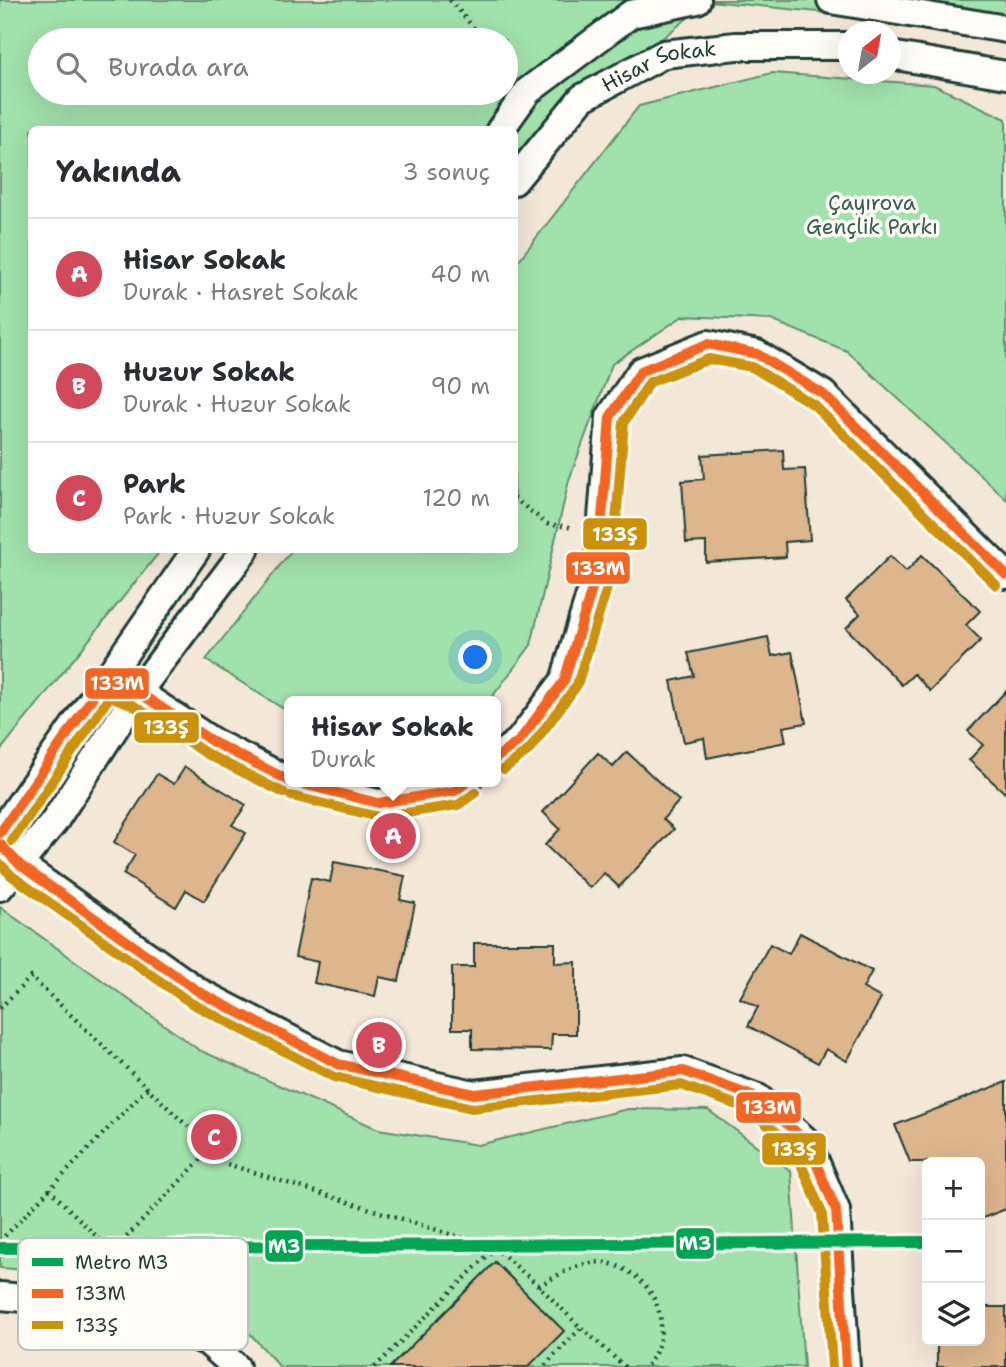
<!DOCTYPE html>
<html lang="tr">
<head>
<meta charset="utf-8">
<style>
	:root { --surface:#fff; --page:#f2f2f3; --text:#2b2b33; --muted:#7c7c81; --line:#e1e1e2; --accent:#d1495b }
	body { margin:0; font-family:"Shantell Sans",sans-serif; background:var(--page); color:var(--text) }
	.controls { position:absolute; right:21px; bottom:21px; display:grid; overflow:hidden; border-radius:10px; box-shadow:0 7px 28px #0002 }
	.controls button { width:63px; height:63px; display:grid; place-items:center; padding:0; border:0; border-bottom:2px solid var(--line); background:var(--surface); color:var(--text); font:35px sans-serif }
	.compass { position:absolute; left:838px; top:21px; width:63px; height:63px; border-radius:50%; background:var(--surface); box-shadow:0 7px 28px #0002; rotate:31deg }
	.you { position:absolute; left:476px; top:658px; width:24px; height:24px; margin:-18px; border:5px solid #fff; border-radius:50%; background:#1a73e8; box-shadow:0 0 0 10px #1a73e833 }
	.badge { display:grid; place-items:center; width:46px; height:46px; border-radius:50%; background:var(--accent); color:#fff; font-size:23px; font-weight:700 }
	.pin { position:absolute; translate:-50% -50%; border:4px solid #fff; box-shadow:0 2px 7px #0006 }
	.popup { position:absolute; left:284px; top:696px; width:217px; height:91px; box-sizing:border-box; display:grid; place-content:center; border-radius:10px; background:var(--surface); filter:drop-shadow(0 2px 5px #0005); font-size:23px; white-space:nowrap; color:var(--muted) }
	.popup b { font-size:26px; color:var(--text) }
	.popup::after { content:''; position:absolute; left:50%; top:100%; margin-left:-14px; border:14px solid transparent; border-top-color:var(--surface) }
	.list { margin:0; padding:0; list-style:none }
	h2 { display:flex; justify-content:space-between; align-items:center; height:91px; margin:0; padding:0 28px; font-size:30px }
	h2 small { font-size:23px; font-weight:400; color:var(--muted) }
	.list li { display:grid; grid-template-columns:46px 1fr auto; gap:21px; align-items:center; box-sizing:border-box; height:112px; padding:0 28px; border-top:2px solid var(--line) }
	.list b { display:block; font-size:26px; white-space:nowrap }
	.list p { margin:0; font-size:23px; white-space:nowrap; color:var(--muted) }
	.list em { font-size:23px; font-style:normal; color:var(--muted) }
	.icon { flex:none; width:38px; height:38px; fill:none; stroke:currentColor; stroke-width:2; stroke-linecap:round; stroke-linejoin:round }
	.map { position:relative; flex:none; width:1006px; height:1367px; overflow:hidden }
	.search { position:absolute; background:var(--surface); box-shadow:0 7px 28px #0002; left:28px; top:28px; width:490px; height:77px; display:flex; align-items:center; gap:18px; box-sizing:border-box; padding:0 24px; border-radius:38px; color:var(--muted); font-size:26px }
	.panel { position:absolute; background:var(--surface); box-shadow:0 7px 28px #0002; left:28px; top:126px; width:490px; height:427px; border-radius:10px }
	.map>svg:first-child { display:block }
</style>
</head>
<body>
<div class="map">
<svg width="1006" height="1367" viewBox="0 0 1006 1367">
	<rect width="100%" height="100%" fill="#f3e7d8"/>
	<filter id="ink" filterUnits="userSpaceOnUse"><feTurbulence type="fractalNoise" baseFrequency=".0143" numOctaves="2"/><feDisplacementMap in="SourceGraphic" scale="14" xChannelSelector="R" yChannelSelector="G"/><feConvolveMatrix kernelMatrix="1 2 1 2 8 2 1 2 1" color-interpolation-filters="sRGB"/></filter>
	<g filter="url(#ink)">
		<!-- green -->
		<path fill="#a1e1ab" stroke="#608f70" stroke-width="2" fill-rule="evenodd" d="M0 0H1006V31L709 1 515 156 514 130H32V550H161L0 751ZM40 40H506V93H40Z
			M772 73 934 85 1006 119V499L847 351 771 320 683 316 612 364 569 480 531 645 489 701H290V713L206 660 292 550H514L515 265 639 106Z
			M0 907 199 1050 378 1129 478 1145 628 1109 708 1110 791 1171 804 1367H280L234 1316 102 1275 0 1268Z"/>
		<!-- building -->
		<path fill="#ddb68e" stroke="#1f3d34" stroke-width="2" d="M783 450 784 470 805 469 810 540 785 542 786 557 706 562V542L686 543 682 481 704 479 702 455Z
			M922 555 980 611 966 625 981 640 930 691 914 674 902 685 846 628 860 614 846 600 890 556 906 572Z
			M768 637 772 656 792 652 806 723 783 727 786 742 707 758 704 738 684 742 671 681 694 676 688 653Z
			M1006 691V794L969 760 983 745 968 731Z
			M627 752 679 801 663 819 674 829 619 887 604 873 590 888 545 845 560 829 543 812 598 753 613 767Z
			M185 767 246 805 232 825 246 833 204 901 186 890 176 907 123 874 135 855 114 842 157 774 174 784Z
			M334 862 405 876 400 900 415 903 399 981 379 977 375 996 314 983 318 962 295 957 311 878 330 882Z
			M800 933 872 971 863 988 881 998 847 1061 826 1049 818 1063 748 1026 758 1007 740 998 770 944 789 954Z
			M474 943H555V963L576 962V1034H552L551 1050 472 1049V1029H452V967H474Z
			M1006 1082V1209L980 1219V1162H910L895 1125Z
			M495 1262 564 1331 528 1367H390Z
			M980 1307H1006V1367H937V1341H980Z"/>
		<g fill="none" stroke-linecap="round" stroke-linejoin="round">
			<defs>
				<g id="minor">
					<path d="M831 0 1006 29"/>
					<path d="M890 55 1006 75"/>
					<path d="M500 130 528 91 631 14 697 0"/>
					<path id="s1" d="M514 181 582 98 664 54 736 46H848"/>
					<path d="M123 686 138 692 213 742 290 781"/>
					<path d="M496 758 519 741 564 681 598 569 610 417 641 371 708 344 757 354 823 394 1006 575"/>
					<path d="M294 782 378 803 455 791 467 782"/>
					<path d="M0 833 196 550"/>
					<path d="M0 844 20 865 199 992 338 1064 474 1094 683 1071 758 1098 807 1142 836 1210 846 1367"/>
					<path d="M0 887 54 822 138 692 245 550"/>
					<path d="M0 1296 123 1306 208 1342 236 1367"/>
				</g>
			</defs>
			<!-- minor casing -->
			<use href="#minor" stroke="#1f3d34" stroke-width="32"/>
			<!-- path -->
			<path stroke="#1f3d34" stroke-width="4.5" stroke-dasharray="2 5" stroke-linecap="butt" d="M450 0 484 40
				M514 498 547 524 574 528
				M0 1008 31 977 227 1164 495 1248 539 1286 581 1328 543 1367
				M49 1189 112 1252 108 1277
				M0 1241 147 1088
				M112 1252 211 1149
				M539 1286C559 1274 586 1257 611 1264 657 1277 677 1330 646 1367
				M582 1328 625 1367
				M375 1367 495 1248"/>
			<!-- minor -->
			<use href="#minor" stroke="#fdfcf7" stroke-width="26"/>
			<defs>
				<path id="bus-1" d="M496 758 519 741 564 681 598 569 610 417 641 371 708 344 757 354 823 394 1006 575
					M294 782 378 803 455 791 467 782
					M0 833 105 679 138 692 213 742 290 781
					M0 844 20 865 199 992 338 1064 474 1094 683 1071 758 1098 807 1142 836 1210 846 1367"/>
				<path id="bus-2" d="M504 769 529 750 577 685 612 572 624 422 650 382 709 359 752 367 814 405 996 585
					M291 796 379 817 458 805 475 793
					M12 841 110 696 131 704 207 754 284 793
					M0 864 12 876 191 1003 334 1077 472 1108 681 1085 751 1110 795 1150 822 1213 832 1367"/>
			</defs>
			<!-- bus-1 casing -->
			<use href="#bus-1" stroke="#fdfcf7" stroke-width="16"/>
			<!-- bus-2 casing -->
			<use href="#bus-2" stroke="#fdfcf7" stroke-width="16"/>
			<!-- bus-1 -->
			<use href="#bus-1" stroke="#f26522" stroke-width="10"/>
			<!-- bus-2 -->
			<use href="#bus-2" stroke="#cc910a" stroke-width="10"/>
			<defs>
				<path id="metro-1" d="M0 1248 927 1242"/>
			</defs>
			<!-- metro-1 casing -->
			<use href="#metro-1" stroke="#fdfcf7" stroke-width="18"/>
			<!-- metro-1 -->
			<use href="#metro-1" stroke="#00a651" stroke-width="12"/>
		</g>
	</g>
	<g text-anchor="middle" stroke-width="7" stroke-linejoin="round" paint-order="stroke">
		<!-- street labels -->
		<g font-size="21" fill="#1f3d34" stroke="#fdfcf7">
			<text dy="7" stroke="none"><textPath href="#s1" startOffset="192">Hisar Sokak</textPath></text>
		</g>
		<!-- park labels -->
		<g font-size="21" fill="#395e4c" stroke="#fdfcf7">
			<text x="872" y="210">Çayırova<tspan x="872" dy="24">Gençlik Parkı</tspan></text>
		</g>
	</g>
	<!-- legend -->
	<rect x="18" y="1238" width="230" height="112" rx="10" fill="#fdfcf7" stroke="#bac3bc" stroke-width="2"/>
	<rect x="32" y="1258" width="31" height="8" fill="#00a651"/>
	<rect x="32" y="1289" width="31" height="9" fill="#f26522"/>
	<rect x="32" y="1321" width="31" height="8" fill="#cc910a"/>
	<g font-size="19" fill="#1f3d34">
		<text x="75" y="1269">Metro M3</text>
		<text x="75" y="1300">133M</text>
		<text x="75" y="1332">133Ş</text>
	</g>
	<g stroke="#fdfcf7" stroke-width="2.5">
		<rect x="582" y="517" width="66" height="34" rx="7" fill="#cc910a"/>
		<rect x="565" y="551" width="66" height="34" rx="7" fill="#f26522"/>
		<rect x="84" y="667" width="66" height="33" rx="7" fill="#f26522"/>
		<rect x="133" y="711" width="67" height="33" rx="7" fill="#cc910a"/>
		<rect x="735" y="1091" width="67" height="33" rx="7" fill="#f26522"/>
		<rect x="761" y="1132" width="66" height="34" rx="7" fill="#cc910a"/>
		<rect x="675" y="1227" width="40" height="33" rx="7" fill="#00a651"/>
		<rect x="264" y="1229" width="40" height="34" rx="7" fill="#00a651"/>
	</g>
	<g font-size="19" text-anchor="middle" font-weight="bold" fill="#fff">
		<text x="615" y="541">133Ş</text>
		<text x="598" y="575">133M</text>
		<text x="117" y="690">133M</text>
		<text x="166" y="734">133Ş</text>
		<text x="769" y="1114">133M</text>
		<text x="794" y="1156">133Ş</text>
		<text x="695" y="1250">M3</text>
		<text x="284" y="1253">M3</text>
	</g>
</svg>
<div class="controls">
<button>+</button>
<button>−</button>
<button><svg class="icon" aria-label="layers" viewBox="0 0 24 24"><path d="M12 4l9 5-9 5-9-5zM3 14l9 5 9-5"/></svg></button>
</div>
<svg class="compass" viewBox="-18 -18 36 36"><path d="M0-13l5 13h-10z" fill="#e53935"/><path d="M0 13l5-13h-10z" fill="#7c7c81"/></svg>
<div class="you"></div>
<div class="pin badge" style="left:393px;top:836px">A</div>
<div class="popup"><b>Hisar Sokak</b>Durak</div>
<div class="pin badge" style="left:379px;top:1045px">B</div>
<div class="pin badge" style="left:214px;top:1137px">C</div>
<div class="search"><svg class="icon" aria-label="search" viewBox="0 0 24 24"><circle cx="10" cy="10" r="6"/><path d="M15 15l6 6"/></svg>Burada ara</div>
<section class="panel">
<h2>Yakında<small>3 sonuç</small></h2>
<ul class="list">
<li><span class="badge">A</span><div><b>Hisar Sokak</b><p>Durak · Hasret Sokak</p></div><em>40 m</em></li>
<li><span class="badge">B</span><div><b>Huzur Sokak</b><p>Durak · Huzur Sokak</p></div><em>90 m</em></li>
<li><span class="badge">C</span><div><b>Park</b><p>Park · Huzur Sokak</p></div><em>120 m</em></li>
</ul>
</section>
</div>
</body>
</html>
